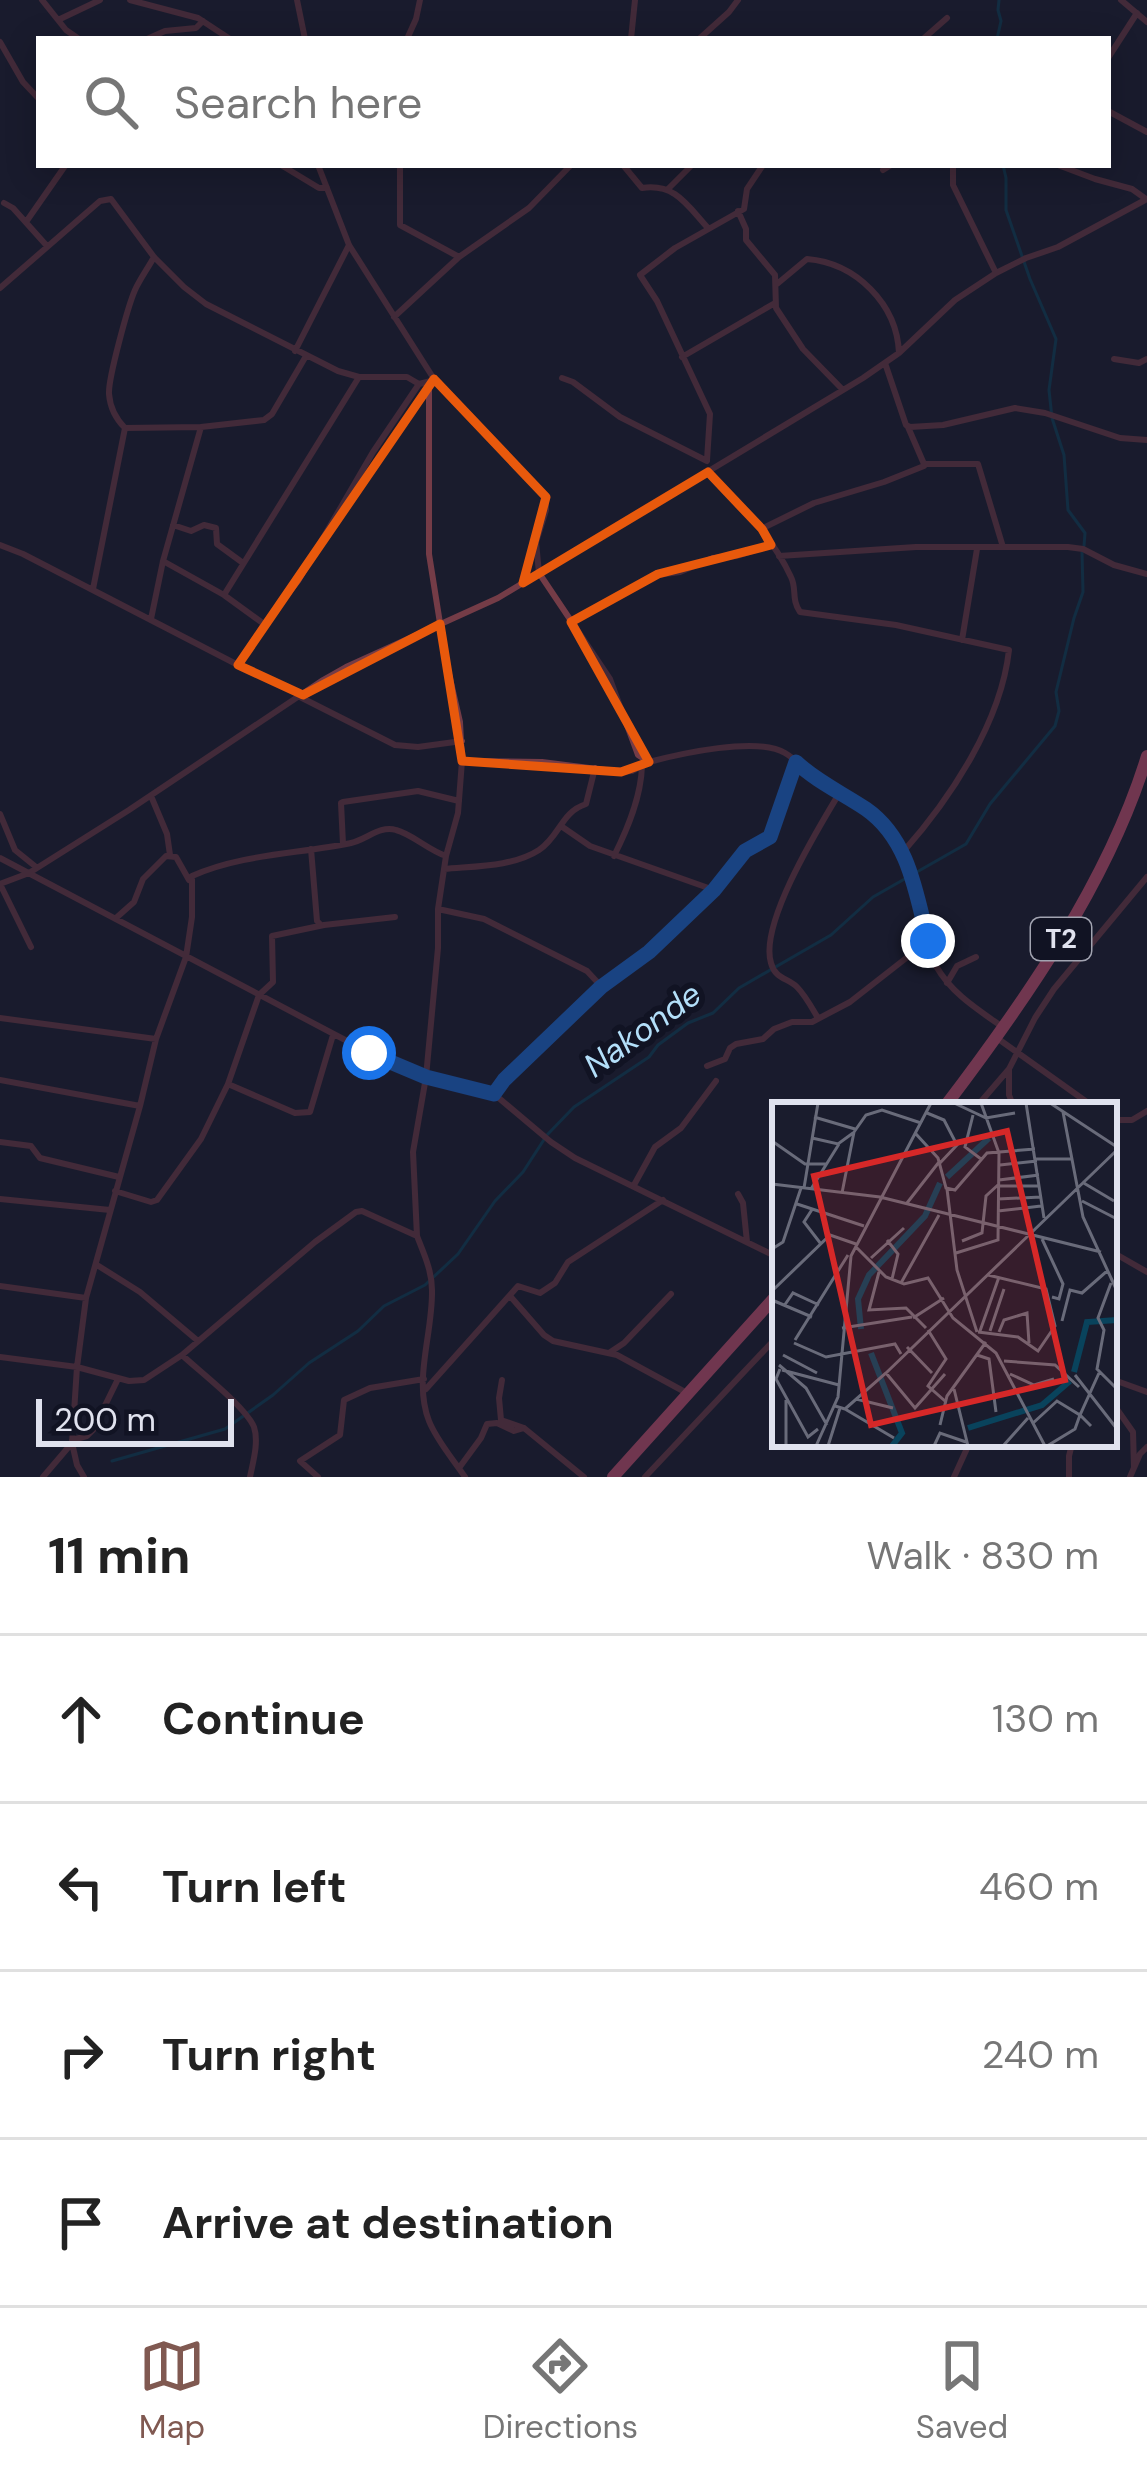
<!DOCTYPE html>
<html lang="en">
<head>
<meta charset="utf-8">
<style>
	:root { --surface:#fff; --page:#f2f2f2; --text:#222; --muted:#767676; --line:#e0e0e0; --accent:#805951 }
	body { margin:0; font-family:"DM Sans",sans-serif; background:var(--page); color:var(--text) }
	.scale { position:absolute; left:36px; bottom:30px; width:198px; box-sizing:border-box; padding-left:12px; border:6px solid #e0e2ee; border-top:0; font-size:33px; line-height:42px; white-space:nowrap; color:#e0e2ee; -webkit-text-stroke:9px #111323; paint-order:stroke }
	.stop { position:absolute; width:36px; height:36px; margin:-27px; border:9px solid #1a73e8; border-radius:50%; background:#fff }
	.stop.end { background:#1a73e8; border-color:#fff; box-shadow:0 3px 12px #0008 }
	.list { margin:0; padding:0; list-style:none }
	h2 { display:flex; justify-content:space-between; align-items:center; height:156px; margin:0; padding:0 48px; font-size:51px }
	h2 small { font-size:39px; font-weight:400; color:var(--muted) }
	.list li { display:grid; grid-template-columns:78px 1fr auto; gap:36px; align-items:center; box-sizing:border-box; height:168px; padding:0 48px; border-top:3px solid var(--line) }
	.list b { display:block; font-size:45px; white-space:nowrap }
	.list em { font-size:39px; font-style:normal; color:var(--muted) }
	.icon { flex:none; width:66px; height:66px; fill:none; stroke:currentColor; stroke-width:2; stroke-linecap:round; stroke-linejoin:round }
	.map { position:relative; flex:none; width:1147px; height:1477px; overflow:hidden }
	.search { position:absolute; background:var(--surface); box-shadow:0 6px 30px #0003; left:36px; right:36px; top:36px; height:132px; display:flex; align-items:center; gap:30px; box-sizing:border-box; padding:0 42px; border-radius:0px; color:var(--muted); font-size:45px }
	.sheet { height:828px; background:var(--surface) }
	nav { display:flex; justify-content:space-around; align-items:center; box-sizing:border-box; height:168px; border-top:3px solid var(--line); background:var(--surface); font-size:33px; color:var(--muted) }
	nav a { display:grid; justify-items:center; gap:6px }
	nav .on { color:var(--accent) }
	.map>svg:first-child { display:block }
</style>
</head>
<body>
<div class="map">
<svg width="1147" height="1477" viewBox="0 0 1147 1477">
	<rect width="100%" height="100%" fill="#1a1c2d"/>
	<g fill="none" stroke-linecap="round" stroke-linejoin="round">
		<!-- stream -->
		<path stroke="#09435c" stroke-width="3" d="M997 39 1001 21 998 10 999 0
			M1003 165 1006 178V210L1030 279 1056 339 1049 390 1052 418 1064 455 1068 510 1085 533 1084 546
			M112 1461 225 1429 273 1395 309 1363 358 1331 384 1306 425 1285 458 1254 495 1201 523 1172 547 1135 574 1107 649 1057 658 1045 688 1023 713 1013 739 988 831 935 873 897 966 844 990 804 1055 726 1059 711 1056 692 1074 618 1083 592 1082 552"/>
		<!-- minor -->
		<path stroke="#743c47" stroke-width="6" d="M42 0 66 30 79 39
			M130 0 198 18 230 39
			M297 0 305 39
			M1121 0 1147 22
			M58 20 100 0
			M147 39 165 31 196 28 203 21
			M407 39 416 19 420 0
			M631 39 635 0
			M699 39 729 12 738 0
			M862 39H879
			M923 39 947 18
			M0 42 23 82 39 99
			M1108 58 1137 13
			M1108 111 1147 132
			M281 165 319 188H327
			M318 165 349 245 434 379 546 497V510L536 542 539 573 610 679 638 755 649 762C679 754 758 736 785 753 800 762 811 776 828 786 851 798 879 813 894 835 917 870 923 926 936 966 952 994 977 1009 1004 1028
			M400 165V225L459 257
			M623 165 642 188C675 183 687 205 708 228
			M953 165V185L996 273
			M1058 165 1095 179 1132 189 1146 199
			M883 170 891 165
			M667 190 692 165
			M4 203 13 208 47 246
			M738 211 746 229V240L775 275 776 308 803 349 842 389
			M26 222 65 166
			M154 257C148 268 140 279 135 290 128 306 108 379 109 394 110 407 115 418 125 428L201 427 264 420 272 414 306 356
			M777 284 807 259C856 263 897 304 899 353
			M0 288 100 201 111 199 154 257 184 287 206 304 338 371 359 377H407L419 384 431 381
			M394 317 459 257 529 208 571 165
			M295 351 349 245
			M682 357 775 303
			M1114 359 1139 363 1147 359
			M885 363 906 425 910 427 943 425 1015 408 1045 413 1120 438 1147 440
			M562 378 573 382 620 417 707 461
			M908 427 924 464H978L1003 547
			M707 460 710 414 657 301 640 275 675 248 744 209 747 189 763 165
			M708 472C739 504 772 536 791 577 797 589 791 599 800 612L896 625 1009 650C1001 722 951 798 903 852
			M173 525 191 531 204 525 216 528 217 544 243 563
			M763 528 814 503 884 482 924 466
			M0 545 23 554 238 665 303 695
			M779 556 916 547H1068L1083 549 1114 565 1147 574
			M163 561 224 595 264 624
			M93 589 125 428
			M224 595 359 377
			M151 619 163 561 201 427
			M571 622 657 575 680 572 713 558 737 556 771 545
			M962 640 977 549
			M238 665 264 624 298 581 373 452 419 384
			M300 697 395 745 418 747 462 741
			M462 761 542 762 621 772 632 771 649 762
			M151 796 167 834 170 855
			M0 814 15 850 36 867
			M561 826 590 846 714 890
			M343 844 341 803 343 802 418 791 459 801
			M311 849 317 921 320 924
			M614 856C628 828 641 797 642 766
			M0 858 385 1061 426 1077 494 1094 551 1142 575 1158 775 1256
			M444 869C474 866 513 867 539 850 560 836 561 812 586 804L595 768
			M438 909 484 919 587 971 600 985
			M116 918 134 902 143 879 166 856 176 857 189 880
			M31 947 0 884 29 873 129 810 323 680 346 667 498 598 863 378 899 353 955 300 996 273 1026 258 1058 247 1147 199
			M947 983 957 966 976 957
			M0 1018 156 1039
			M818 1018C812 1008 805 995 797 987 788 978 775 979 771 963 759 924 819 827 840 792
			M997 1038 1091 1105
			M707 1066 725 1059 730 1048 736 1044 763 1039 774 1029 792 1022H812L850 1002 928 941
			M1009 1069V1095L1013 1105
			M0 1080 140 1106
			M228 1084 295 1113 310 1112 333 1035
			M494 1094 504 1080 601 987 649 952 714 890 745 851 770 837 795 763
			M978 1105 1009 1069 1035 1018 1054 989 1147 877
			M1114 1120H1132L1147 1111
			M0 1142 31 1146 40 1158 119 1177
			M634 1185 655 1147 681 1128 716 1081
			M115 1191 151 1202 157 1200 201 1139 228 1084 259 995 273 982 272 936 324 925 395 917
			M738 1194 743 1203 747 1242
			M0 1199 110 1210
			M417 1236 413 1152 426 1077 438 948V909L446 856 458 813 462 761 460 722 446 661 429 554V382
			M1114 1253 1147 1272
			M97 1265 140 1292 198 1341
			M0 1286 86 1298
			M510 1296 544 1335 553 1341 617 1355 685 1392
			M609 1353 624 1343 671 1294
			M182 1355C199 1371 246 1407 254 1427 259 1442 253 1462 250 1477
			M0 1357 77 1367 129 1381 144 1380 182 1355 315 1242 356 1212 362 1211 417 1236C424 1254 432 1271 432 1290 433 1333 413 1380 429 1421 437 1441 453 1459 465 1477
			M502 1380 499 1398 501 1420 524 1428 584 1477
			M1114 1380 1147 1392
			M426 1389 518 1286 540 1293 555 1283 568 1262 663 1200
			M1114 1405 1133 1432 1134 1467
			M72 1440 87 1436 93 1430 118 1379
			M459 1468 481 1438 487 1424 497 1423 514 1431 524 1428
			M43 1477 72 1443
			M84 1477 77 1465 72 1443 77 1367 86 1298 140 1106 156 1039 186 957 192 917V876C241 854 298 854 351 843 366 840 380 825 396 830 412 834 428 850 446 856
			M318 1477 300 1461 340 1435 344 1400 370 1388 424 1379
			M645 1477 775 1339
			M954 1477 969 1444
			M1069 1477V1456L1072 1444
			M1130 1477 1140 1454 1147 1447"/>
		<!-- trunk -->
		<path stroke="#da5878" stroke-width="12" d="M946 1105C1025 1001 1109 881 1147 756
			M613 1477 775 1297"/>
	</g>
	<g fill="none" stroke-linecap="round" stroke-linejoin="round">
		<!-- route -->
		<path stroke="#1a73e8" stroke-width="15" d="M369 1053 426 1077 494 1094 504 1080 601 987 649 952 714 890 745 851 770 837 796 762C816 781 842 793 866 809 909 839 916 893 928 941"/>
	</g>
	<!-- marked area -->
	<path d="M0 0H1147V1477H0ZM434 379 546 497 523 583 708 472 762 529 771 545 658 574 571 622 649 762 621 772 462 761 440 624 303 695 238 665Z" fill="#1a1c2d" fill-opacity=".55" fill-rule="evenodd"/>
	<path fill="none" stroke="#e8590c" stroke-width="9" stroke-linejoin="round" d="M434 379 546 497 523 583 708 472 762 529 771 545 658 574 571 622 649 762 621 772 462 761 440 624 303 695 238 665Z"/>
	<g text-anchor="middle" stroke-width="12" stroke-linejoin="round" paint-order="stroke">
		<!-- shield labels -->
		<rect fill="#111323" stroke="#a2a4b1" stroke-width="3" x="1031" y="918" width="60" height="42" rx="9"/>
		<g font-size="27" font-weight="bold" fill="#e0e2ee">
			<text x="1061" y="948">T2</text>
		</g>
		<!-- water labels -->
		<g font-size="33" font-style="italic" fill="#b3dff9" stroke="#111323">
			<text transform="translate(642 1029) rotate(-36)" y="12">Nakonde</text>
		</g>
	</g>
	<!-- overview -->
	<g transform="translate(772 1102)">
		<rect width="345" height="345" fill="#1a1c2d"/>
		<path fill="none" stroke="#09435c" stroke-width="6" d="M175 75 217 36M89 227 86 197 97 173 153 114 168 81M99 251 130 331 120 344M302 270 315 220 345 218M196 326 270 303 298 279"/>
		<path fill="none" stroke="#696b7a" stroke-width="3" d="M182 1 214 16 243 11M254 1 272 116M278 1 345 45M291 10 311 115 345 189M155 11 172 18 185 43 167 62M201 13 193 45 209 57M42 15 83 27M144 32 166 56 174 86 183 88 215 51 263 47M40 36 66 42 81 31M0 39 33 62H54M264 57H301M228 63 265 59M227 78 267 73M310 80 342 99M0 82 108 95 329 150M227 84H268M32 86 46 1M39 87 67 42M175 87 185 168 205 230M70 91 82 30 94 13 110 8 149 21M226 97 269 95M310 99 345 117M135 101 167 60M25 102 92 124M41 106 32 120 49 142M226 109 269 104M270 137 291 182 287 197 280 195M115 138 126 152 120 177M190 139 210 131 214 94 227 82M83 144 114 175 132 182 156 176 181 216 224 251 273 344M0 147 11 140 29 86M184 151 226 138 227 51 209 1M99 156 132 126M107 170 97 208 134 206 154 226M129 181 167 113M339 181 326 216 332 228 325 267 345 287M0 189 58 133 84 142M0 198 40 215M12 204 21 191 47 203M141 216 172 196M290 219 298 188 310 191 335 169M70 226 140 215M156 228 174 257 156 284 173 299M208 229 227 175M218 229 232 187M206 230 246 235 266 249 283 224 274 187 216 173M227 230 232 218 255 211 257 241M23 238 76 153M22 241 54 255 123 242 129 252M135 245 160 271M11 253 45 271M205 253 217 257 224 310M232 259 283 263 307 285M7 263 34 286 55 323M8 267 4 277 36 335 46 327M10 268 67 283M114 271 143 306 173 272M238 272 262 283 282 277M303 273 345 327M182 287 196 344M84 297 121 306M63 304 73 307 114 271 345 48M73 307 122 336M260 322 285 299 308 313 327 271M168 323 175 294 214 240M14 344V298M44 344 66 295 79 154 159 1M56 344 68 306M162 344 168 331 194 340M231 344 256 316M275 344 303 327 308 313 319 324"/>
		<path fill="#d62828" fill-opacity="0.15" stroke="#d62828" stroke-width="6" d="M235 29 293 278 99 323 42 74Z"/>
		<rect width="345" height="345" fill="none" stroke="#e0e2ee" stroke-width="6"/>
	</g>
</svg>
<div class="scale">200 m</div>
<div class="stop" style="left:369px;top:1053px"></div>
<div class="stop end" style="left:928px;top:941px"></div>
<div class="search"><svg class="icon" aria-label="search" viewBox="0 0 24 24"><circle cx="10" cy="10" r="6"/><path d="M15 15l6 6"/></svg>Search here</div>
</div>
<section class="sheet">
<h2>11 min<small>Walk · 830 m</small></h2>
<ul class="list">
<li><svg class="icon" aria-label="ahead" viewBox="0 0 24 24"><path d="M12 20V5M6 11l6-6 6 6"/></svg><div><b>Continue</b></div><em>130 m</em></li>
<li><svg class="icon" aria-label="left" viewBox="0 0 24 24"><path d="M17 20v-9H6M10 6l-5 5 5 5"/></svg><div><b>Turn left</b></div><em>460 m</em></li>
<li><svg class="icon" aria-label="right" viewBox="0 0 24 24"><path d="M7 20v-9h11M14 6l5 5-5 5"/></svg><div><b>Turn right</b></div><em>240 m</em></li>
<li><svg class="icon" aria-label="arrive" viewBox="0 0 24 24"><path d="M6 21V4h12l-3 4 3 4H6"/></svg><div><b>Arrive at destination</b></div></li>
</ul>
</section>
<nav>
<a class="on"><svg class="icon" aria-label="map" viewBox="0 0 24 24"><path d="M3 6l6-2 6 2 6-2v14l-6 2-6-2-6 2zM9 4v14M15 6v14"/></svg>Map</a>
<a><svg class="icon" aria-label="directions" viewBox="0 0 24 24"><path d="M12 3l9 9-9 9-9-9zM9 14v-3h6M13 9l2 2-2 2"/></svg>Directions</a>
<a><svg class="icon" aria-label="saved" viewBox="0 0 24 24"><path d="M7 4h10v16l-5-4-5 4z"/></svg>Saved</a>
</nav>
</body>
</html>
